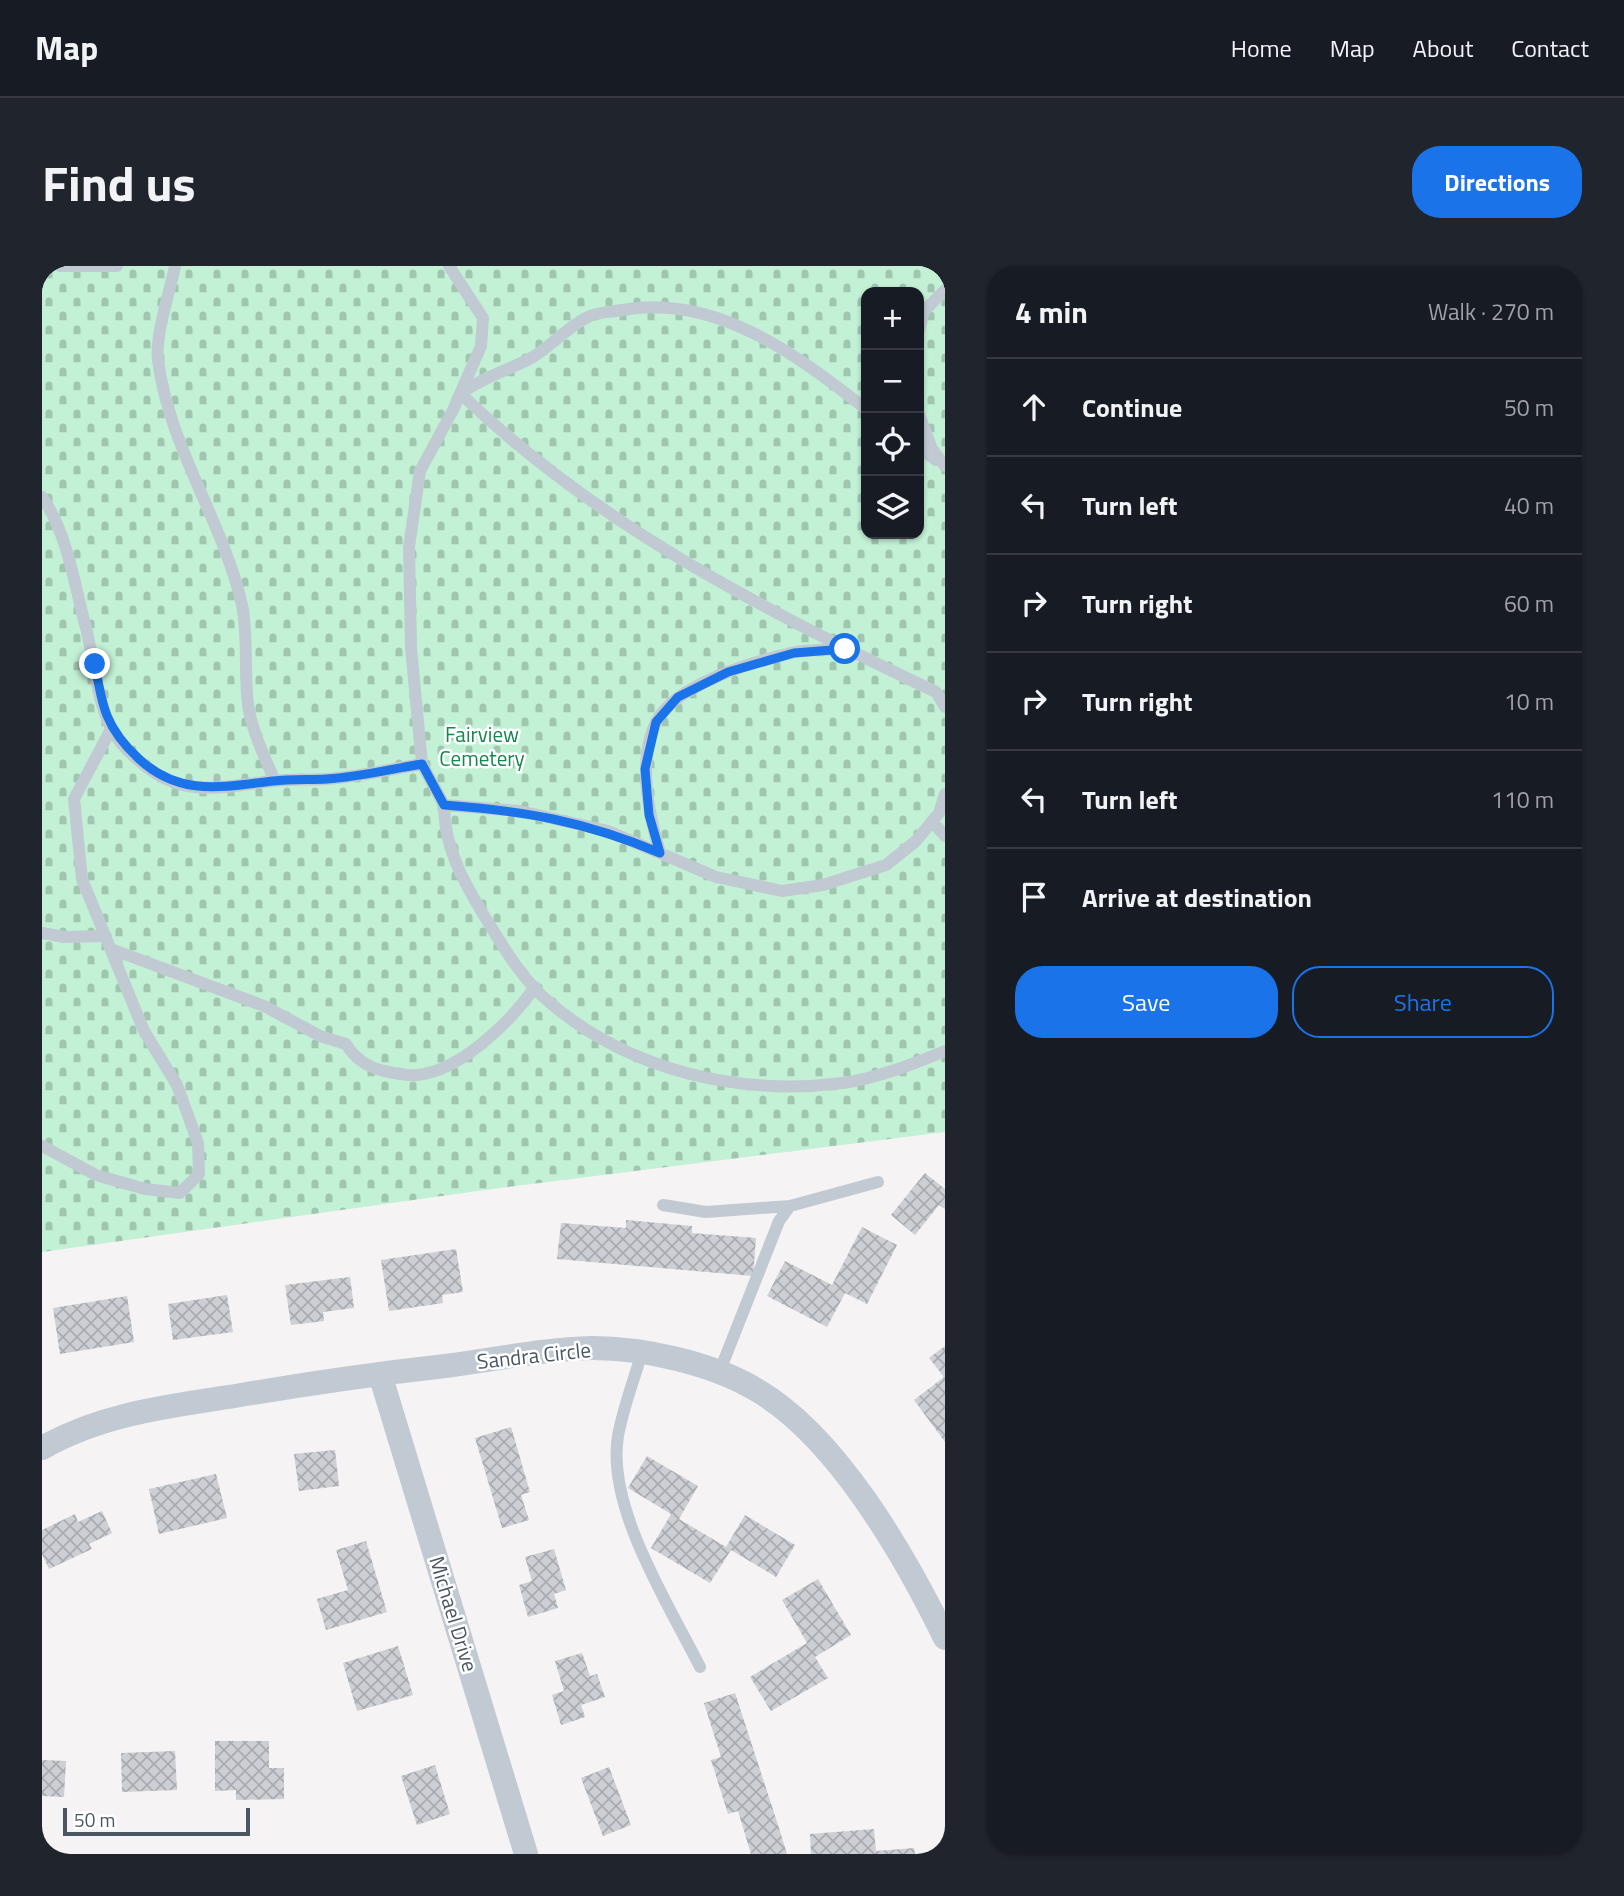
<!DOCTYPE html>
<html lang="en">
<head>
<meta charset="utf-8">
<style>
	:root { --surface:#171b24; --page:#20242c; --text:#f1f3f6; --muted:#9ea1a6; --line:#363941; --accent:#1a73e8 }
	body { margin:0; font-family:"Titillium Web",sans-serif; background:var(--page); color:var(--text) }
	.controls { position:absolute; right:21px; top:21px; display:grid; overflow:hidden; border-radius:14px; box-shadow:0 2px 5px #0004 }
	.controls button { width:63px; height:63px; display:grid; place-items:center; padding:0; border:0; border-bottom:2px solid var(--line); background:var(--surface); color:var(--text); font:35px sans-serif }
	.scale { position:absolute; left:21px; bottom:18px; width:187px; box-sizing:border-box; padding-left:7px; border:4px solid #4a5661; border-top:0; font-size:19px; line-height:24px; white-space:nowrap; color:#4a5661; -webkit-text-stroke:5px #fff; paint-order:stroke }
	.stop { position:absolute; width:21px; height:21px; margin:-16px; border:5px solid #1a73e8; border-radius:50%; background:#fff }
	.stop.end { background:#1a73e8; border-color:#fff; box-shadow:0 2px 7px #0008 }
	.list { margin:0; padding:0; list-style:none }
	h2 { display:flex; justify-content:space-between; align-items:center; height:91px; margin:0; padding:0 28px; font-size:30px }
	h2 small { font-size:23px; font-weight:400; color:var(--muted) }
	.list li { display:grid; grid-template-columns:46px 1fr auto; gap:21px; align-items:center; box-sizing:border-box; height:98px; padding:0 28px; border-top:2px solid var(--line) }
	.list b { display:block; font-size:26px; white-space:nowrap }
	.list em { font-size:23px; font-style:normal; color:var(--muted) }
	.actions { display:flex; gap:14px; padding:21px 28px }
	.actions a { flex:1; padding:16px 0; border:2px solid var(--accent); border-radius:28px; text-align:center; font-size:24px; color:var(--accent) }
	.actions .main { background:var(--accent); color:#fff }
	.icon { flex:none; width:38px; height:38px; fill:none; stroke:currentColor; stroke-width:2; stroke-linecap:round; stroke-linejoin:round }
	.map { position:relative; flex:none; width:903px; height:1588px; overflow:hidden; border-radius:28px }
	header { display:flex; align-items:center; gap:42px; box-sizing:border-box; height:98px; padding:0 35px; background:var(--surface); border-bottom:2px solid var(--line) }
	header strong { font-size:33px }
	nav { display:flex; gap:38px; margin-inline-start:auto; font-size:24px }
	.intro { display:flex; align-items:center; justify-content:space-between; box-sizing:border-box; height:168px; padding:0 42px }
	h1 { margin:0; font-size:49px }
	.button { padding:18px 32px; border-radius:28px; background:var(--accent); color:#fff; font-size:24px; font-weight:700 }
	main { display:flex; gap:42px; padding:0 42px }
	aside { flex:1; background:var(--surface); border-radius:28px; box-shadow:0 2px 5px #0004 }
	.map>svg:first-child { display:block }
</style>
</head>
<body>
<header>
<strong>Map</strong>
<nav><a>Home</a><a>Map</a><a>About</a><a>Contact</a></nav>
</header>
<div class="intro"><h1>Find us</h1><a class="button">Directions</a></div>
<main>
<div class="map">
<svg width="903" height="1588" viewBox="0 0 903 1588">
	<defs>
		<pattern id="cemetery-stones" width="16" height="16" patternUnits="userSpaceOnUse" patternTransform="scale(1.75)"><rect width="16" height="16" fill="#c3f1d5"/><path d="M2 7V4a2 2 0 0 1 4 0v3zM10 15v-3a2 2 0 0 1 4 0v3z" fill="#a0c6b0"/></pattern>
		<pattern id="building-cross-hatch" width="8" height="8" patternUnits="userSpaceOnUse" patternTransform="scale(1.75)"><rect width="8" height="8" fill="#cdcfd5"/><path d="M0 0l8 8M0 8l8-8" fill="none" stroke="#a8abb0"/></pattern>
	</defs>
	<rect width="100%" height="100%" fill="#f5f3f3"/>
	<!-- cemetery -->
	<path fill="url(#cemetery-stones)" fill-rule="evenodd" d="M0 0H903V866L450 923 0 986ZM824 26H877V268H824Z"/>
	<!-- building -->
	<path fill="url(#building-cross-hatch)" d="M883 907 903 923V943L897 939 873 969 849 949Z
		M584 954 650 960V967L714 972 711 1010 515 993 519 957 584 962Z
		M820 961 855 979 825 1038 803 1027 785 1061 725 1030 743 995 790 1019Z
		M414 983 421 1026 400 1029 401 1037 347 1045 339 994Z
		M308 1011 312 1042 281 1046 282 1055 249 1059 243 1019Z
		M185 1029 191 1066 131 1074 126 1038Z
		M85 1030 92 1076 18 1088 11 1042Z
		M903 1080V1176L872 1134 902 1111 887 1092Z
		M469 1161 488 1226 479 1229 487 1254 460 1262 433 1172Z
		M293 1184 297 1220 257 1225 252 1188Z
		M605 1190 656 1220 637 1253 684 1281 703 1249 753 1279 734 1311 689 1284 668 1317 609 1282 629 1248 586 1222Z
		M174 1208 185 1252 117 1268 107 1223Z
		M60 1245 70 1267 47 1278 50 1283 7 1303 0 1288V1264L33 1248 36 1256Z
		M324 1275 345 1346 284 1364 275 1333 306 1324 294 1284Z
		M512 1283 524 1324 512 1328 516 1342 486 1351 477 1319 490 1315 483 1291Z
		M776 1313 809 1369 773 1391 786 1412 729 1445 708 1411 765 1377 740 1334Z
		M356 1380 371 1429 315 1445 301 1397Z
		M540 1387 548 1410 555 1408 563 1431 539 1439 543 1451 519 1459 510 1429 522 1425 513 1395Z
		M693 1427 737 1562 745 1588H709L696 1545 686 1548 669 1494 679 1491 662 1437Z
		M173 1475H227V1502H242V1533L194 1534V1524L173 1525Z
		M133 1485 135 1524 80 1526 79 1487Z
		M0 1494 24 1495 22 1531 0 1530Z
		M393 1499 408 1548 375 1559 359 1510Z
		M567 1501 589 1559 561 1570 539 1512Z
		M832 1563 834 1585 872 1582 873 1588H769L768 1568Z"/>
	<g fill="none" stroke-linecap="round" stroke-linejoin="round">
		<!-- service -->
		<path stroke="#c1cad2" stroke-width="12" d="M18 0H75
			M133 0C128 25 113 69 116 94 127 181 181 255 200 339 207 374 201 411 207 445 212 469 223 492 233 515
			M407 0 441 52 439 80 411 144 378 205 367 281 369 382 380 498 402 539 478 545 566 565 674 611 740 625 781 619 844 599 874 575 897 547 903 528
			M877 64 882 45 903 24
			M420 127C442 110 468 104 491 91 511 79 527 59 548 50 557 46 570 46 580 44 673 27 755 89 824 143
			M419 128C556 260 724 345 894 426L903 441
			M877 148 890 183 903 200
			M877 182 894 194
			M0 231C26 268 32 318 44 362 52 394 54 430 68 460 78 482 109 508 131 516 162 528 200 518 231 515 249 513 267 514 285 513 316 511 349 503 380 498
			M402 539C402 585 425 622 449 661 465 687 483 716 507 736 588 805 697 830 801 817 836 812 871 798 903 785
			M890 555 903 570
			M618 587C607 548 595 495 614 456 634 418 710 396 749 387 766 383 785 384 803 383
			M0 667 22 671 64 670
			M69 683 222 740 278 770 304 778C313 793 325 801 342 805 352 807 364 810 374 809 418 806 469 755 493 721
			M0 880 54 909 103 923 138 927 157 908 156 877 135 819 102 765 40 613 32 533 69 463
			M621 939 664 946 748 940
			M600 1086C592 1114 581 1142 576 1170 564 1241 627 1339 658 1401
			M677 1107 737 955 748 940 836 916"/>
		<!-- minor -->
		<path stroke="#c1cad2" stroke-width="24" d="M338 1108 484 1588
			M0 1182C59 1148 127 1140 193 1130 263 1118 332 1108 403 1100 451 1094 501 1083 550 1082 601 1082 669 1097 713 1123 794 1169 863 1290 903 1372"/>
	</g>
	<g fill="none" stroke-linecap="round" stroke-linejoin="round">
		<!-- route -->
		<path stroke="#1a73e8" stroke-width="9" d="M53 398C60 441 64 462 96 492 137 531 180 521 231 515 249 513 267 514 285 513 317 511 349 503 380 498L402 539C483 545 542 555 618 587L607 549 603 503 614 456 636 431 686 406 752 387 803 383"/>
	</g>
	<g text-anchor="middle" stroke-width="5" stroke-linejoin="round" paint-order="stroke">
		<!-- park labels -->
		<g font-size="21" fill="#17864f" stroke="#fff">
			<text x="440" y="476">Fairview<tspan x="440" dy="24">Cemetery</tspan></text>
		</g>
		<!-- street labels -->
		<g font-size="21" fill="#4a5661" stroke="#fff">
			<text transform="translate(492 1090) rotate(-6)" y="7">Sandra Circle</text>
			<text transform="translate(411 1348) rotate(73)" y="7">Michael Drive</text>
		</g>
	</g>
</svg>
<div class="controls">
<button>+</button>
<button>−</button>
<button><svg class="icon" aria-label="locate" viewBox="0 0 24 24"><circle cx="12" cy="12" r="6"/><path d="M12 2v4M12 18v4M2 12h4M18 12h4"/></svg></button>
<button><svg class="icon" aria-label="layers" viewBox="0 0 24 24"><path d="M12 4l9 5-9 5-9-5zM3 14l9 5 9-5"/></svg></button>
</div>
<div class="scale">50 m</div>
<div class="stop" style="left:803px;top:383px"></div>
<div class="stop end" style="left:53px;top:398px"></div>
</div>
<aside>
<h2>4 min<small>Walk · 270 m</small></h2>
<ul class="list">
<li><svg class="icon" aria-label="ahead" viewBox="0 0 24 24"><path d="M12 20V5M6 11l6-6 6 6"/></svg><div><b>Continue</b></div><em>50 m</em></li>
<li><svg class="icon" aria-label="left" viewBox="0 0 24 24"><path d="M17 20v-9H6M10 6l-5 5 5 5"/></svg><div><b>Turn left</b></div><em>40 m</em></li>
<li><svg class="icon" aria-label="right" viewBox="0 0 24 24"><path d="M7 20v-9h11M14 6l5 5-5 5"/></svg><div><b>Turn right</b></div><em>60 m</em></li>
<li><svg class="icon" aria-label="right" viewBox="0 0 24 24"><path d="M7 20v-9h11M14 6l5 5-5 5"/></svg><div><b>Turn right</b></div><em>10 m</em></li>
<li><svg class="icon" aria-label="left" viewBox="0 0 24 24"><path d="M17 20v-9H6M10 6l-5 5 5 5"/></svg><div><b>Turn left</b></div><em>110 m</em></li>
<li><svg class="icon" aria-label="arrive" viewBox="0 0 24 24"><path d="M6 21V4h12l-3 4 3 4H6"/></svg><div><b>Arrive at destination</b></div></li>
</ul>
<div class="actions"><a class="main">Save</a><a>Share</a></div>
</aside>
</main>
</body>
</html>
